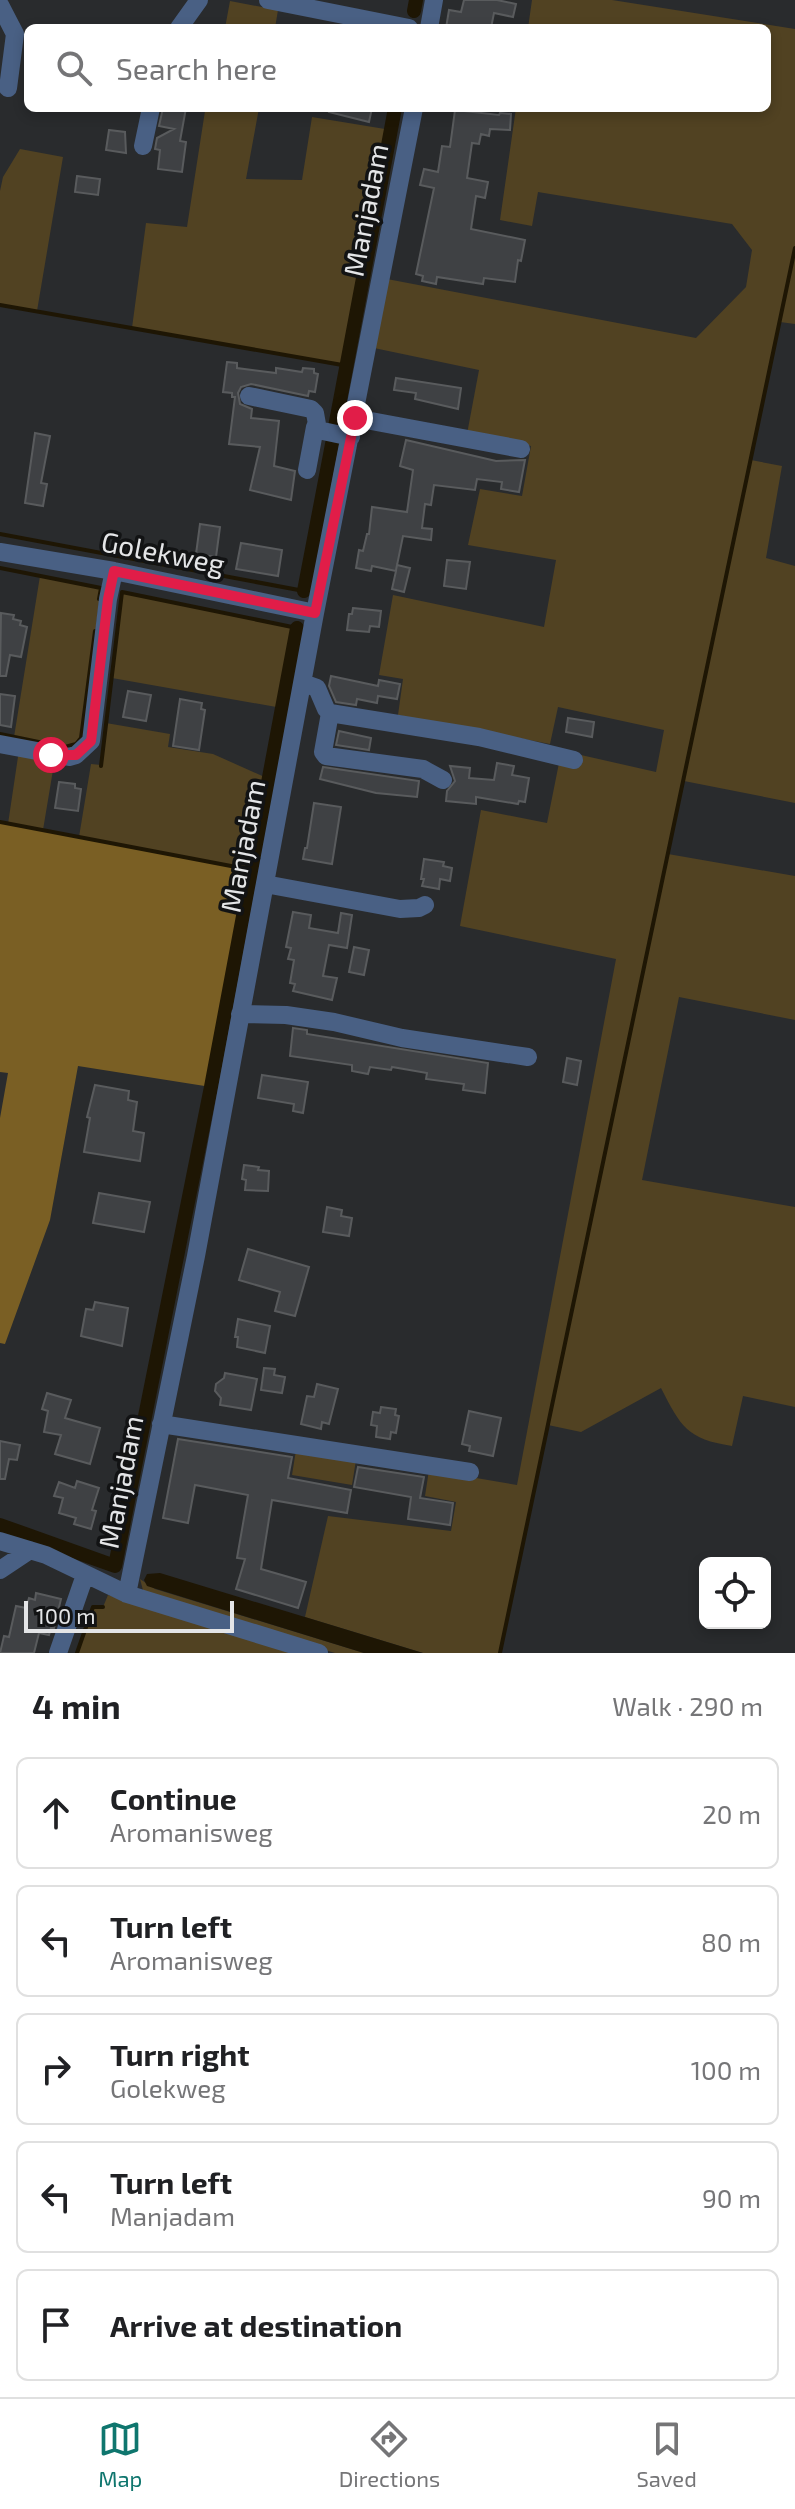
<!DOCTYPE html>
<html lang="en">
<head>
<meta charset="utf-8">
<style>
	:root { --surface:#fff; --page:#f6f6f6; --text:#202124; --muted:#757577; --line:#e0e0e0; --accent:#0f766e }
	body { margin:0; font-family:"Exo 2",sans-serif; background:var(--page); color:var(--text) }
	.controls { position:absolute; right:24px; bottom:24px; display:grid; overflow:hidden; border-radius:12px; box-shadow:0 4px 12px #0003 }
	.controls button { width:72px; height:72px; display:grid; place-items:center; padding:0; border:0; border-bottom:2px solid var(--line); background:var(--surface); color:var(--text); font:40px sans-serif }
	.scale { position:absolute; left:24px; bottom:20px; width:210px; box-sizing:border-box; padding-left:8px; border:4px solid #e4e5e7; border-top:0; font-size:22px; line-height:28px; white-space:nowrap; color:#e4e5e7; -webkit-text-stroke:6px #121314; paint-order:stroke }
	.stop { position:absolute; width:24px; height:24px; margin:-18px; border:6px solid #e11d48; border-radius:50%; background:#fff }
	.stop.end { background:#e11d48; border-color:#fff; box-shadow:0 2px 8px #0008 }
	.list { margin:0; padding:0; list-style:none }
	h2 { display:flex; justify-content:space-between; align-items:center; height:104px; margin:0; padding:0 32px; font-size:34px }
	h2 small { font-size:26px; font-weight:400; color:var(--muted) }
	.list li { display:grid; grid-template-columns:52px 1fr auto; gap:24px; align-items:center; box-sizing:border-box; height:112px; margin:0 16px 16px; padding:0 16px; border:2px solid var(--line); border-radius:12px }
	.list b { display:block; font-size:30px; white-space:nowrap }
	.list p { margin:0; font-size:26px; white-space:nowrap; color:var(--muted) }
	.list em { font-size:26px; font-style:normal; color:var(--muted) }
	.icon { flex:none; width:44px; height:44px; fill:none; stroke:currentColor; stroke-width:2; stroke-linecap:round; stroke-linejoin:round }
	.map { position:relative; flex:none; width:795px; height:1653px; overflow:hidden }
	.search { position:absolute; background:var(--surface); box-shadow:0 4px 12px #0003; left:24px; right:24px; top:24px; height:88px; display:flex; align-items:center; gap:20px; box-sizing:border-box; padding:0 28px; border-radius:12px; color:var(--muted); font-size:30px }
	.sheet { height:744px; background:var(--surface) }
	nav { display:flex; justify-content:space-around; align-items:center; box-sizing:border-box; height:112px; border-top:2px solid var(--line); background:var(--surface); font-size:22px; color:var(--muted) }
	nav a { display:grid; justify-items:center; gap:4px }
	nav .on { color:var(--accent) }
	.map>svg:first-child { display:block }
</style>
</head>
<body>
<div class="map">
<svg width="795" height="1653" viewBox="0 0 795 1653">
	<rect width="100%" height="100%" fill="#292b2d"/>
	<!-- green -->
	<path fill="#514222" d="M532 0H612L795 29V324L780 322 751 460 782 466 766 558 795 566V803L684 781 668 854 795 876V1020L679 997 642 1180 795 1207V1407L743 1396 732 1446C687 1439 681 1427 661 1388L581 1432 548 1425 500 1653H423L305 1617 328 1516 451 1531 456 1502 425 1496 429 1470 517 1485 616 959 460 926 481 810 547 823 559 763 581 755 656 772 664 730 558 707 550 744 398 715 403 679 379 675 393 595 544 627 556 560 468 545 480 489 522 496 531 446 467 434 479 370 374 348 387 279 696 338 746 287 752 250 732 224 538 192 532 226 500 220 516 108H767V28H528Z
		M230 1 278 10 275 28H225Z
		M212 108H259L246 179 302 180 312 117 391 130 348 366 132 328 146 223 187 227 205 111 211 112Z
		M20 149 63 157 37 311 0 305V191L3 177Z
		M40 576 101 588 81 738C67 756 34 741 14 737Z
		M122 592 297 628 282 708 112 678Z
		M106 723 170 734 168 747 213 754 269 779 252 870 79 837 91 764 101 765Z
		M19 750 55 758 43 830 8 824Z
		M296 1450 356 1460 352 1485 292 1475Z
		M140 1579 155 1589 364 1653H335L152 1597 144 1594Z
		M108 1595 297 1653H77L93 1607H103Z"/>
	<!-- forest -->
	<path fill="#7a5f24" d="M0 822 252 870 211 1087 78 1066 50 1220 5 1344 0 1343V1118L8 1073 0 1072Z"/>
	<!-- water -->
	<path fill="#1e1604" d="M160 1573 423 1653H364L147 1586 144 1580 147 1574Z"/>
	<g fill="none" stroke-linecap="round" stroke-linejoin="round">
		<!-- stream -->
		<path stroke="#1e1604" stroke-width="4" d="M0 305 348 366
			M0 534 304 591
			M0 568 101 588 99 599
			M0 734 53 745
			M65 747 76 744 81 738 95 631
			M101 766 122 592 297 628
			M0 822 252 870
			M77 1653 93 1607H103
			M500 1653 795 248"/>
		<!-- canal -->
		<path stroke="#1e1604" stroke-width="14" d="M414 11 416 0
			M335 427 395 108
			M304 591 333 439
			M0 1525 115 1566 211 1087 297 628"/>
	</g>
	<!-- building -->
	<path fill="#3f4144" stroke="#595b5d" stroke-width="2" d="M464 0H497L516 4 513 17 494 13 491 28H446L449 10 461 12Z
		M163 108H186L180 141 186 142 182 172 158 169 160 150 155 149 157 138 174 129 159 126Z
		M330 108H372L369 122 329 112Z
		M455 110 499 115 500 113 511 114 510 130 490 129 489 136 481 134 479 144 472 143 467 178 488 182 485 198 476 196 471 229 525 240 521 261 518 260 515 282 484 278 483 284 437 277 436 284 422 281 423 276 416 274 434 188 420 185 424 169 438 172 442 146 450 147Z
		M109 130 125 132 126 153 106 150Z
		M77 176 100 179 98 195 75 192Z
		M227 362 237 363V368L276 373V368L302 372 303 368 314 369V373L318 374 315 392 309 391 308 396 251 384 241 387 238 393 240 404 252 409 251 418 279 421 274 466 295 471 291 500 250 490 260 447 229 444 235 397H232V393L223 392Z
		M396 378 461 388 458 409 415 399 416 393 394 390Z
		M35 433 50 436 41 483 47 484 43 506 25 503Z
		M406 440 496 461 525 460 519 492 501 489 502 482 477 479 475 490 434 485 431 505 425 504 422 528 432 529 431 540 403 536 396 570 397 565 410 568 404 592 392 589 396 571 372 566 371 571 356 568 359 550 363 551 367 534H369L372 507 407 512 413 470 400 466Z
		M200 524 220 527 216 557 196 554Z
		M241 543 282 550 278 576 236 569Z
		M447 560 470 562 466 589 444 586Z
		M353 608 381 611 379 627 370 626 369 632 347 630 349 614H352Z
		M1 613 14 615 13 619 21 621 20 625 27 627 21 657 10 655 6 676H0Z
		M331 676 378 686 379 680 400 684 397 699 378 696 377 703 357 699 356 705 336 702 329 686Z
		M128 691 151 695 146 721 123 717Z
		M0 694 15 696 11 727 0 725Z
		M180 699 202 703 201 709 205 710 199 750 173 746Z
		M568 718 594 722 592 737 566 732Z
		M339 731 371 738 369 750 336 745Z
		M497 763 514 766 512 775 529 778 525 802 519 801 518 804 476 797V804L446 801 447 791 455 781 450 766 470 768 469 778 494 780Z
		M323 767 419 781 417 797 376 793 320 779Z
		M59 782 75 784V788L81 789 78 811 55 808Z
		M314 803 341 807 332 864 303 859 305 848H307Z
		M424 859 444 862 443 866 452 868 450 881 440 879 439 889 422 886 424 879H421Z
		M293 912 311 915 309 928 338 933 341 913 352 915 347 948 329 945 323 976 337 978 332 1000 293 991 295 984 290 983 294 960 288 959 291 948 286 947Z
		M354 947 369 950 364 975 349 972Z
		M293 1028 307 1030V1034L488 1063 485 1093 463 1090 464 1084 426 1079 427 1073 392 1067 391 1070 370 1067 368 1074 352 1071V1065L290 1056Z
		M567 1058 581 1061 577 1085 563 1082Z
		M262 1075 308 1082 303 1113 293 1111 294 1104 258 1098Z
		M95 1085 129 1091 128 1100 137 1102 133 1131 144 1133 140 1161 84 1152 90 1118 87 1117Z
		M244 1165 259 1167 258 1170 269 1171 268 1191 245 1190 246 1180 242 1179Z
		M99 1193 150 1202 144 1232 93 1223Z
		M327 1207 342 1210 341 1216 352 1218 349 1236 323 1232Z
		M248 1249 309 1267 295 1316 275 1311 280 1292 239 1280Z
		M95 1302 128 1308 122 1346 81 1336 86 1309 93 1310Z
		M238 1319 270 1326 265 1353 237 1347 238 1337H235Z
		M264 1368 275 1369 274 1375 285 1377 282 1393 261 1390Z
		M225 1373 257 1379 251 1410 220 1405 221 1398 215 1391 216 1384 224 1378Z
		M317 1384 338 1389 329 1424 322 1422 321 1429 301 1424 307 1396 314 1397Z
		M47 1393 71 1400 65 1418 100 1428 90 1464 55 1454 61 1435 44 1432 48 1411 42 1409Z
		M381 1407 396 1409 395 1415 399 1416 396 1433 391 1432 390 1439 376 1437 377 1426 371 1425 373 1412 380 1413Z
		M469 1411 501 1418 493 1456 469 1451 470 1446 462 1444Z
		M178 1439 292 1457 288 1478 351 1490 347 1513 272 1500 261 1569 306 1582 298 1608 236 1589 245 1559 237 1558 248 1495 195 1485 188 1523 163 1518Z
		M0 1441 20 1445 17 1460 9 1459 5 1479H0Z
		M358 1467 424 1477 420 1498 453 1503 450 1525 408 1519 411 1497 354 1487Z
		M77 1481 99 1488 92 1510 96 1511 91 1529 74 1524 76 1518 59 1513 63 1498 54 1496 59 1482 75 1488Z
		M36 1593 61 1599 54 1628H51L49 1635 39 1633 34 1653H0L4 1636 9 1637 16 1606 26 1608 29 1598 35 1600Z"/>
	<g fill="none" stroke-linecap="round" stroke-linejoin="round">
		<!-- minor -->
		<path stroke="#496084" stroke-width="18" d="M268 0 409 28
			M0 5 15 34 8 88
			M179 28 199 0
			M429 28 434 0
			M143 146 151 108
			M249 396 311 409 315 413 318 430 351 437
			M355 418 521 449
			M307 470 315 427
			M0 552 114 571 315 613
			M303 683 317 688 326 709 330 713 479 737 574 760
			M330 713 323 752 326 756 423 769 443 780
			M0 744 69 757 76 755 91 741 108 599 114 571
			M265 884 400 909 419 908 425 905
			M240 1014 286 1015 334 1022 402 1038 528 1057
			M161 1424 470 1472
			M0 1541 46 1555 127 1594 319 1653
			M0 1570 30 1550
			M127 1594 196 1256 315 613 414 108
			M58 1653 85 1575"/>
	</g>
	<g fill="none" stroke-linecap="round" stroke-linejoin="round">
		<!-- route -->
		<path stroke="#e11d48" stroke-width="10" d="M51 755H76L91 741 108 599 114 571 315 613 355 418"/>
	</g>
	<g text-anchor="middle" stroke-width="7" stroke-linejoin="round" paint-order="stroke">
		<!-- street labels -->
		<g font-size="28" fill="#e4e5e7" stroke="#121314">
			<text transform="translate(366 210) rotate(-79)" y="10">Manjadam</text>
			<text transform="translate(163 553) rotate(11)" y="10">Golekweg</text>
			<text transform="translate(243 846) rotate(-79)" y="10">Manjadam</text>
			<text transform="translate(121 1482) rotate(-79)" y="10">Manjadam</text>
		</g>
	</g>
</svg>
<div class="controls">
<button><svg class="icon" aria-label="locate" viewBox="0 0 24 24"><circle cx="12" cy="12" r="6"/><path d="M12 2v4M12 18v4M2 12h4M18 12h4"/></svg></button>
</div>
<div class="scale">100 m</div>
<div class="stop" style="left:51px;top:755px"></div>
<div class="stop end" style="left:355px;top:418px"></div>
<div class="search"><svg class="icon" aria-label="search" viewBox="0 0 24 24"><circle cx="10" cy="10" r="6"/><path d="M15 15l6 6"/></svg>Search here</div>
</div>
<section class="sheet">
<h2>4 min<small>Walk · 290 m</small></h2>
<ul class="list">
<li><svg class="icon" aria-label="ahead" viewBox="0 0 24 24"><path d="M12 20V5M6 11l6-6 6 6"/></svg><div><b>Continue</b><p>Aromanisweg</p></div><em>20 m</em></li>
<li><svg class="icon" aria-label="left" viewBox="0 0 24 24"><path d="M17 20v-9H6M10 6l-5 5 5 5"/></svg><div><b>Turn left</b><p>Aromanisweg</p></div><em>80 m</em></li>
<li><svg class="icon" aria-label="right" viewBox="0 0 24 24"><path d="M7 20v-9h11M14 6l5 5-5 5"/></svg><div><b>Turn right</b><p>Golekweg</p></div><em>100 m</em></li>
<li><svg class="icon" aria-label="left" viewBox="0 0 24 24"><path d="M17 20v-9H6M10 6l-5 5 5 5"/></svg><div><b>Turn left</b><p>Manjadam</p></div><em>90 m</em></li>
<li><svg class="icon" aria-label="arrive" viewBox="0 0 24 24"><path d="M6 21V4h12l-3 4 3 4H6"/></svg><div><b>Arrive at destination</b></div></li>
</ul>
</section>
<nav>
<a class="on"><svg class="icon" aria-label="map" viewBox="0 0 24 24"><path d="M3 6l6-2 6 2 6-2v14l-6 2-6-2-6 2zM9 4v14M15 6v14"/></svg>Map</a>
<a><svg class="icon" aria-label="directions" viewBox="0 0 24 24"><path d="M12 3l9 9-9 9-9-9zM9 14v-3h6M13 9l2 2-2 2"/></svg>Directions</a>
<a><svg class="icon" aria-label="saved" viewBox="0 0 24 24"><path d="M7 4h10v16l-5-4-5 4z"/></svg>Saved</a>
</nav>
</body>
</html>
